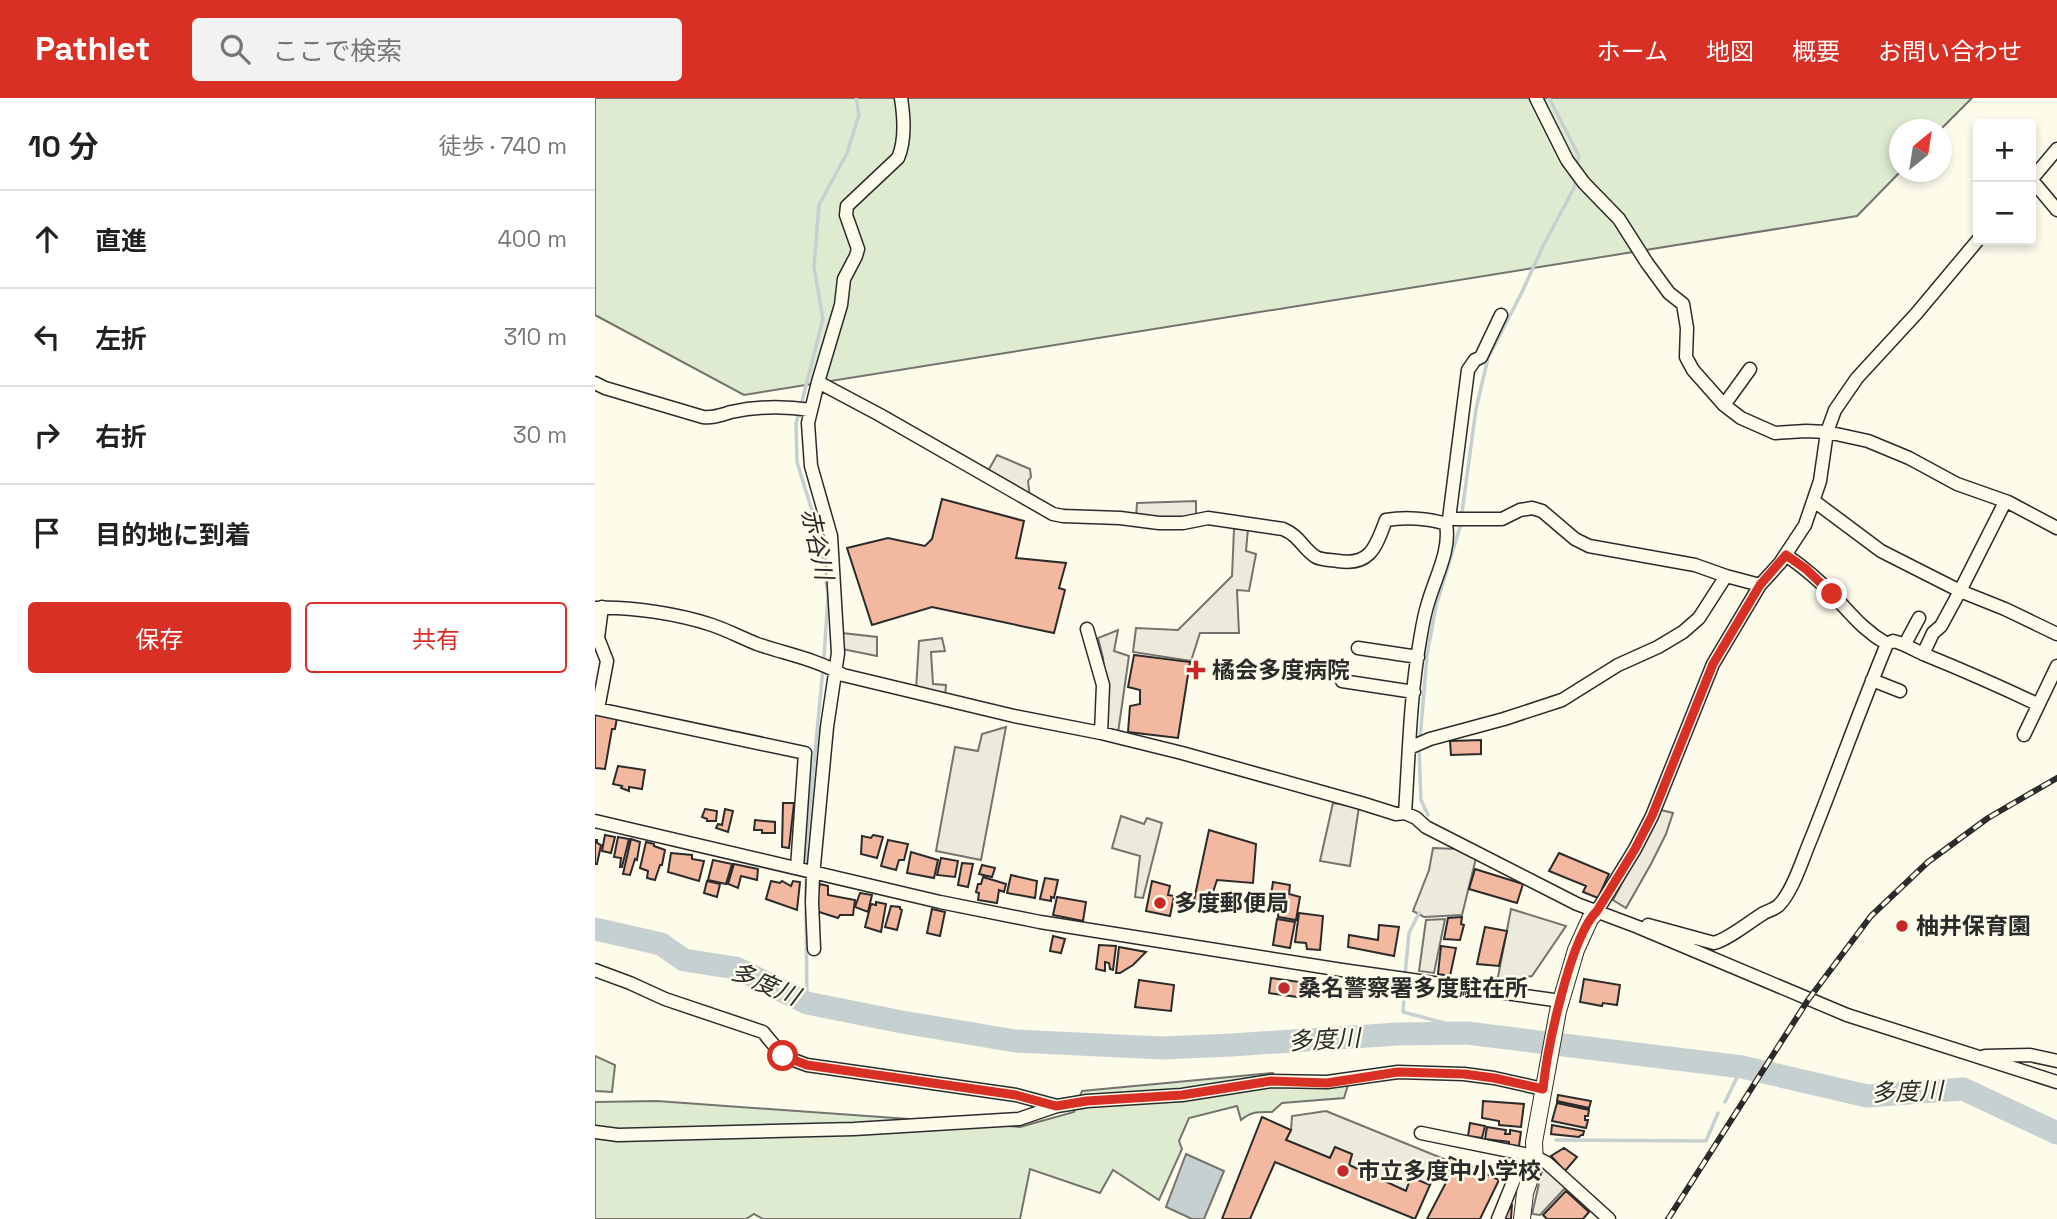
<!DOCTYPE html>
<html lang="ja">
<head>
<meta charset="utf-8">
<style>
	:root { --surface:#fff; --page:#f2f2f2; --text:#222; --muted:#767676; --line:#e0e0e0; --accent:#d93025 }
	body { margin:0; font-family:"Space Grotesk","Noto Sans JP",sans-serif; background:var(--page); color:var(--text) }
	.controls { position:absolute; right:21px; top:21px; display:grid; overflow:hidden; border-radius:7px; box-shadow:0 4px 10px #0003 }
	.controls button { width:63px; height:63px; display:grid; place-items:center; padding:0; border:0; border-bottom:2px solid var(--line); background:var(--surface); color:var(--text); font:35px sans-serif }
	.compass { position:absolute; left:1294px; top:21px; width:63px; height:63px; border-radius:50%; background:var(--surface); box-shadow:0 4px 10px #0003; rotate:30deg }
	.stop { position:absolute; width:21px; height:21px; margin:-16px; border:5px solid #d93025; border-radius:50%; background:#fff }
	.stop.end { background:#d93025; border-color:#fff; box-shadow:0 2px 7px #0008 }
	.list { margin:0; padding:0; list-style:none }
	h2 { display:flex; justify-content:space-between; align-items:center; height:91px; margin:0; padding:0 28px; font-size:30px }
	h2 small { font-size:23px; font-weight:400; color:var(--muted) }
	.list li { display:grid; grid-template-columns:46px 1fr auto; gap:21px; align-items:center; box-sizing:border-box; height:98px; padding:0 28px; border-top:2px solid var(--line) }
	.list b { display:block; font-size:26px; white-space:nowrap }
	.list em { font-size:23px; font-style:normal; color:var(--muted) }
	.actions { display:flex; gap:14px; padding:21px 28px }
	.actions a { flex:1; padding:16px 0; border:2px solid var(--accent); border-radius:7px; text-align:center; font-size:24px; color:var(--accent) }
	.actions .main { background:var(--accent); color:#fff }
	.icon { flex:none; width:38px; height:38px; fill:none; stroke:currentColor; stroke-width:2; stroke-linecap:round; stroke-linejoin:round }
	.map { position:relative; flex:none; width:1462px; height:1121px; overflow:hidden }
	header { display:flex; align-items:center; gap:42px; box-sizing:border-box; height:98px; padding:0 35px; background:var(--accent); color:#fff }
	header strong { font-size:33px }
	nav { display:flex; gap:38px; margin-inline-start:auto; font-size:24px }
	.search { width:490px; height:63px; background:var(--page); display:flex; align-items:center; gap:18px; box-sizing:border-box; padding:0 24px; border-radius:7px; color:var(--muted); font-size:26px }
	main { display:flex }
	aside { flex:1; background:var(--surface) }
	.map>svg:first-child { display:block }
</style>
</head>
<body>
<header>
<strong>Pathlet</strong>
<div class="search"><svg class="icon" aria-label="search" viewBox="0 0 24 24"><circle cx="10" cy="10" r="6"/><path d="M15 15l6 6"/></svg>ここで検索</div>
<nav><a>ホーム</a><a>地図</a><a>概要</a><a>お問い合わせ</a></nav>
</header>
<main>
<aside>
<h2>10 分<small>徒歩 · 740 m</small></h2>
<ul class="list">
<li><svg class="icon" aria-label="ahead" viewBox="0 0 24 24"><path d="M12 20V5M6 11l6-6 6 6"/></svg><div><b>直進</b></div><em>400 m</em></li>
<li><svg class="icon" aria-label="left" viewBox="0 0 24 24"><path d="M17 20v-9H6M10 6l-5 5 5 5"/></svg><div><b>左折</b></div><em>310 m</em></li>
<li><svg class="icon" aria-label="right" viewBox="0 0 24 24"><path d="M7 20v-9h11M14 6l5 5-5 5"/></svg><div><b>右折</b></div><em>30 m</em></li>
<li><svg class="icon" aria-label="arrive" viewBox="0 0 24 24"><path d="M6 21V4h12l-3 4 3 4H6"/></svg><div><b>目的地に到着</b></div></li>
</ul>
<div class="actions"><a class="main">保存</a><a>共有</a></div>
</aside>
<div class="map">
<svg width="1462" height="1121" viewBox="0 0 1462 1121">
	<rect width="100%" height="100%" fill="#fdfbea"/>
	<!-- green -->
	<path fill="#deebd1" stroke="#74746e" stroke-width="2" d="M0 0H1377L1346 31 1304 32 1305 74 1262 118 149 297 0 217Z
		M0 958 20 967 17 994 0 993Z
		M678 975 680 986 732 990 753 987 749 1000 687 1005 677 1014C664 1014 656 1013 646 1022L642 1008 594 1020 584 1043 587 1051 564 1102 518 1072 505 1095 435 1071 425 1121H168L159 1116 151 1121H0V1004L62 1003 425 1029 479 1014 487 993Z"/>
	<!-- parking -->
	<path fill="#eceadb" stroke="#74746e" stroke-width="2" d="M402 357 435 371 436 379 433 383 435 400 393 373Z
		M601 403V419L541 420 542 405Z
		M639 431H653L651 453 661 456 654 493 642 492 644 535H605L596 563 538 554 541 530 583 532 637 478Z
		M523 532 519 553 534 558 523 635 509 632 512 597 508 560 503 540Z
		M247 535 282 539V558L247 551Z
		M347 540 350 553 336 554 338 586 351 587 350 598 321 592 324 543Z
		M411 629 386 762 341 753 360 649 383 653 387 636Z
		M738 705 764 709 755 768 725 763Z
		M1066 712 1078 715 1071 736 1056 766 1031 810 1018 802Z
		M526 718 549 726 552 720 567 725 548 800 540 799 545 758 517 750Z
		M838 750 862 751 881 760 867 817 829 819 818 813 834 772Z
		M916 811 971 828 937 878 902 884Z
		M850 821 839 875 824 873 831 822Z
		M731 1013 849 1061 835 1087 816 1080 811 1093 754 1067 757 1056 740 1049 735 1060 691 1042 696 1032 697 1018Z
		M948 1068 972 1088 945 1117 937 1116Z"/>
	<!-- water -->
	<path fill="#c7d0d0" stroke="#74746e" stroke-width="2" d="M591 1056 629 1073 609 1121H597L571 1109Z"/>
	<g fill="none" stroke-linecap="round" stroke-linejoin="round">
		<!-- stream -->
		<path stroke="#c7d0d0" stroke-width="3.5" d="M954 0 984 58 982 68
			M206 307 228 221 219 169 224 107 252 55 264 17 261 0
			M204 315 201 325 202 364 225 439 233 498 229 560 211 750V799
			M825 642 832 557 841 508 865 429 881 311 893 260 928 192 947 150 979 90 981 79
			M824 650 826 702 833 717
			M211 813 212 905
			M810 877 814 835 824 815
			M810 884 808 914 857 927 867 935
			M1130 1004 1147 969
			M961 1042 1111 1043 1123 1015"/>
		<!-- river -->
		<path stroke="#c7d0d0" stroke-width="23" d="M0 831 66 846 89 862 141 870 212 905 307 924 420 943 567 950 637 947 803 936 872 935 1147 969 1272 998 1368 991 1462 1035"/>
	</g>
	<!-- building -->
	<path fill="#f2b8a0" stroke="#2b2b2b" stroke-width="2" d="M347 401 429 423 421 460 471 465 464 490 470 492 459 535 337 509 277 527 252 450 293 440 330 448 337 441Z
		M539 557 595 564 583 640 533 634 535 608 545 606V592L533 589Z
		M0 616 22 620 20 631H17L10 671 0 670Z
		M886 642V656L856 657 855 643Z
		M23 668 50 672 47 691 34 689V693L26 690 27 688 18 686Z
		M188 705H199L194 750 187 749Z
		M110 711 122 713 121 723H112V721L107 719Z
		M130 711 138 713 133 734 121 730 123 726 127 727Z
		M160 722 180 724V735H167V732H159Z
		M614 732 661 746 658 785 622 782 614 806 599 802Z
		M10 737 20 739 16 755 7 753Z
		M278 737 288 739 282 760 266 756 267 738 276 740Z
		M23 739 34 741 27 769H25L26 760 19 759Z
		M36 741 45 744 42 762 40 761 35 777 28 776Z
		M0 742H2V745L6 747 2 766H0Z
		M293 742 313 746 309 762H304L301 772 286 768Z
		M51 744 59 746V748L70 752 67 767H65L60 782 52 780 53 773 45 770Z
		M316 754 343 762 339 780 312 775Z
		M76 755 97 757V761L109 763 104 783 73 774Z
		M964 755 1014 776 1003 800 988 794 991 788 954 773Z
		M346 760 363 763 360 779 342 777Z
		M118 762 137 766 131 786 113 782Z
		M367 765 378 766 373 789 363 787Z
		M139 766 163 771 162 782 146 778 143 790 133 786Z
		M387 767 400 770 397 779 384 776Z
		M880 771 928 786 922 805 874 791Z
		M416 777 442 783 440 800 412 795Z
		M388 779 411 786 409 794 404 792 402 805 383 802 384 795 381 794 383 786H386Z
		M450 780 463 782 459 800 456 799V803L445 801Z
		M112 783 125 786 122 799 109 795Z
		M176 783 185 785 187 783 196 788 198 783 205 784 202 812 171 801Z
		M557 783 575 788 573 797 579 798 575 818 551 813Z
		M678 784 695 787 694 796 705 799 701 822 683 819 684 806 675 804Z
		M225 786 233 788V797L260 802 258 817H245L243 820 221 813 220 805Z
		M265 795 277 797 273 814 260 809Z
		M462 799 491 804 488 823 458 817Z
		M281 804 291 806 286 834 270 829 276 806 281 807Z
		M296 808 305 809V811L307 812 302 832 290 829Z
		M337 811 350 814 345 838 332 835Z
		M704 815 728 818 725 852 712 851 711 845 700 844Z
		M867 819 866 826 869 827 865 842 849 841 853 820Z
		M682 821 700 824 695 850 678 847Z
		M784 827 804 829 799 858 753 849 754 837 783 842Z
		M890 829 912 833 904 868 882 866Z
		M458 838 470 841 466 855 455 853Z
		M504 847 521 848 518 872 515 871 514 865 510 864V873L501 871Z
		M846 848 861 850 855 878 843 876Z
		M524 849 551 854 538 867 525 875H521Z
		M676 880 705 884 703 899 674 895Z
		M989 881 1025 887 1022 907 1008 905 1007 908 985 904Z
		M544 882 579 887 576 913 540 909Z
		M963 997 996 1003 994 1010 962 1003Z
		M888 1003 929 1006 926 1029 904 1027V1023L887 1020Z
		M962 1005 994 1012 993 1018H990V1022H993L991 1030 957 1023Z
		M667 1019 696 1032 691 1042 735 1060 740 1049 757 1056 754 1067 811 1093 816 1079 835 1087 820 1121 680 1064 655 1121H627Z
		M875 1025 890 1028 887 1040 873 1038Z
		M957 1027 989 1033 988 1037H986L984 1039 956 1036Z
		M892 1029 911 1032 910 1036H915V1032L926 1034 924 1048 914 1047V1044L890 1041Z
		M969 1050 982 1059 970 1073 956 1058Z
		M855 1059 904 1082 885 1121H832L857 1073 850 1070Z
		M971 1093 994 1114 988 1121H952L948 1117Z
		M917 1106 916 1121H908L909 1120Z"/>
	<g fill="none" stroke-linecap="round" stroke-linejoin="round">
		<defs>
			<path id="street" d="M941 0 972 62 989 85 1024 121 1052 165 1074 195 1088 206 1092 230 1091 259 1098 272 1129 307 1146 320 1180 335 1211 333 1232 334 1273 343 1314 360 1362 386 1413 404 1462 430
				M1436 81 1462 112
				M1436 82 1462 51
				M223 284 285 317 458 416 468 418 525 420 564 425H588L613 420 688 431C705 438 708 451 721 459 726 462 737 462 743 463 776 468 781 448 791 422 809 419 834 420 851 426
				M0 285 10 290 108 319C119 320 126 317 136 314 163 308 189 308 216 312
				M1129 307 1155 271
				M1219 403 1286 453 1365 493 1410 511 1462 536
				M854 421H907L925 412 937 410 947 413 980 441 994 448 1100 467 1131 478
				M7 509 3 540 12 563 3 611 210 655 202 770
				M0 510C34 508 84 516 117 527 132 532 147 540 162 546 191 556 221 561 248 577L419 618 506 635 587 655 766 705 801 716 810 715 821 720 831 729 982 806 1043 829 1252 917 1462 984
				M492 531 508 587 506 635
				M1292 546 1298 543C1311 546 1320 553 1333 558 1370 573 1406 589 1442 606
				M1310 546 1324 520
				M763 550 823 559
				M1328 556 1338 535 1346 528 1365 493 1410 404
				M1277 582 1305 593
				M747 583 819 594
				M1429 637 1462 568
				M814 650 835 641 909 621 967 602 1023 567 1063 549 1088 534 1104 520 1131 478 1165 487
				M810 715C814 657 815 599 825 542 827 530 829 517 833 505 840 480 856 452 851 426L854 421 873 272 880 262 886 259 906 217
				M0 723 345 804 445 824 747 872 966 903
				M1002 813 1040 751 1057 718 1118 566 1165 487 1185 465 1210 427 1225 383 1232 334 1240 312 1262 280 1321 216 1383 142
				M1053 827 1119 845C1134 841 1154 824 1169 815 1173 813 1179 811 1183 808 1198 794 1208 759 1216 741 1242 676 1265 611 1292 546 1268 532 1257 517 1238 497 1224 482 1208 469 1191 457
				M219 851 217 804 218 778 232 629 243 555 236 438 216 368 213 325 223 284 246 207 249 181 261 158 263 151 251 117 252 108 303 60C311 42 309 19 306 0
				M0 872 35 885 70 901 168 934 188 958 212 967 421 997 462 1008
				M1390 958 1435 957 1462 963
				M0 1034 23 1037 259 1031 424 1021 462 1008 492 1003 587 997 676 983 732 984 803 974 869 976 899 980 948 991
				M826 1035 939 1058 952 1065 1014 1121
				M903 1121 929 1057"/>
			<path id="secondary" d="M927 1121 930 1095 940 1066 939 1044 963 913 981 852 995 821 1002 813"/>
		</defs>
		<!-- street casing -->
		<use href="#street" stroke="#2b2b2b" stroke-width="15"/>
		<!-- secondary casing -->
		<use href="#secondary" stroke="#2b2b2b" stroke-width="18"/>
		<!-- street -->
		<use href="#street" stroke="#fdfbea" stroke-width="12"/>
		<!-- secondary -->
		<use href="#secondary" stroke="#fdfbea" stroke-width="16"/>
		<defs>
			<path id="rail" d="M1073 1121 1213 902 1276 818 1333 764 1393 720 1462 680"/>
		</defs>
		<!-- rail casing -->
		<use href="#rail" stroke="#2b2b2b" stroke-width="6"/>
		<!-- rail -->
		<use href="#rail" stroke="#fdfbea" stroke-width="3.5" stroke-dasharray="10" stroke-linecap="butt"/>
	</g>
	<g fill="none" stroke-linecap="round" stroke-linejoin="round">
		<!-- route -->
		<path stroke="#d93025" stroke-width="9" d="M188 958 212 967 421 997 461 1008 492 1003 587 997 676 983 732 985 803 974 869 976 899 980 948 991C952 952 975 839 1002 813L1040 751 1057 718 1118 566 1165 487 1191 457 1211 471 1237 496"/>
	</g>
	<!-- markers -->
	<g fill="#c62828" stroke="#fdfbea" stroke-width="2.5">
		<path d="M597.5 561.5h7v7h7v7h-7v7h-7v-7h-7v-7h7z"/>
		<circle cx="565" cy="805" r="7"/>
		<circle cx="1307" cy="828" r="7"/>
		<circle cx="689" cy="890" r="7"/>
		<circle cx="748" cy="1073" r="7"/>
	</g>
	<g text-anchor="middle" stroke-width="5" stroke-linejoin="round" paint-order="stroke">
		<!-- poi labels -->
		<g font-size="23" font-weight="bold" fill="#2b2b2b" stroke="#fdfbea" text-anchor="start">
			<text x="617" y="580">橘会多度病院</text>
			<text x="579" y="813">多度郵便局</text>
			<text x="1321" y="836">柚井保育園</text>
			<text x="703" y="898">桑名警察署多度駐在所</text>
			<text x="762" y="1081">市立多度中小学校</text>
		</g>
		<!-- water labels -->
		<g font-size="24" font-style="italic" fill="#2b2b2b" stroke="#fdfbea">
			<text transform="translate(222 446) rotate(78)" y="8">赤谷川</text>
			<text transform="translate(170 886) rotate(23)" y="8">多度川</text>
			<text transform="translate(729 942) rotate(-3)" y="8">多度川</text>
			<text transform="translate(1312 994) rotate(-2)" y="8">多度川</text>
		</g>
	</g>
</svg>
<div class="controls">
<button>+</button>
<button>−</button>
</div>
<svg class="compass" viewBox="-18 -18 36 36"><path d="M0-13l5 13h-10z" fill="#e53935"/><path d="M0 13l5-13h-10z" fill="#767676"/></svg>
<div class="stop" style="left:188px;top:958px"></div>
<div class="stop end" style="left:1237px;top:496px"></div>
</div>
</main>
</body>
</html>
